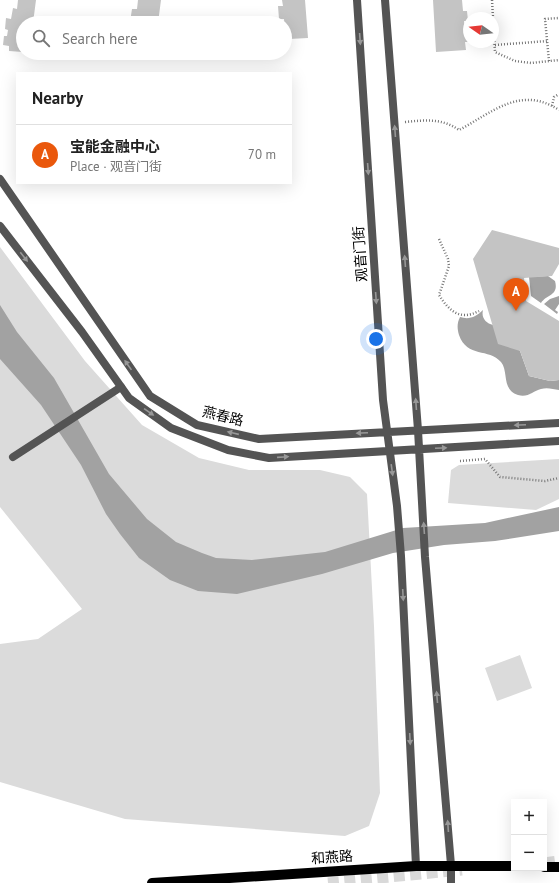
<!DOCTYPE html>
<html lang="en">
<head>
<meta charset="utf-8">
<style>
	:root { --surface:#fff; --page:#f2f2f2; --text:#222; --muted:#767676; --line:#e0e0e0; --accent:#ea580c }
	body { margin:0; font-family:"PT Sans","Noto Sans SC",sans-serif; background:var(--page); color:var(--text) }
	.controls { position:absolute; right:12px; bottom:12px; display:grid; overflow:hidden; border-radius:0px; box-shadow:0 4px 16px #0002 }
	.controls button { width:36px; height:36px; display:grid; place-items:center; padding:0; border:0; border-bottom:1px solid var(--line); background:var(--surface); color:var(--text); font:20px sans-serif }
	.compass { position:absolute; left:463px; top:12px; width:36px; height:36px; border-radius:50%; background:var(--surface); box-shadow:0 4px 16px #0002; rotate:284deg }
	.you { position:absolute; left:376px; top:339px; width:14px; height:14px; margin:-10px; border:3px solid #fff; border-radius:50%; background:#1a73e8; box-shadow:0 0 0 6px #1a73e833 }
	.badge { display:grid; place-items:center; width:26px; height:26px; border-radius:50%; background:var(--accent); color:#fff; font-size:13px; font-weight:700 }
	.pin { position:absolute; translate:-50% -33px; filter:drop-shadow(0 1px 2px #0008) }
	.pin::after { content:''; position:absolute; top:21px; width:14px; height:12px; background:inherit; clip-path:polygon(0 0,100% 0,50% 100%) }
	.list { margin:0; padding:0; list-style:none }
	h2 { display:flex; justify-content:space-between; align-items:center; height:52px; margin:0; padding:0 16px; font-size:17px }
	h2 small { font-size:13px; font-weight:400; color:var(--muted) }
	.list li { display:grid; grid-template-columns:26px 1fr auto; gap:12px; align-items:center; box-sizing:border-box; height:60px; padding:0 16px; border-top:1px solid var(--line) }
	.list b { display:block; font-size:15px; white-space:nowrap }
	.list p { margin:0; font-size:13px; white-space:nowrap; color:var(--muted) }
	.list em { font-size:13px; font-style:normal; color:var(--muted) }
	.icon { flex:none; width:22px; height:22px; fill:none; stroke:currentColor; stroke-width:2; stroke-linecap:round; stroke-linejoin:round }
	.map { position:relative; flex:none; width:559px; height:883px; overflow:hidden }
	.search { position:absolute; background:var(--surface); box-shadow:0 4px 16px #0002; left:16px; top:16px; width:276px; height:44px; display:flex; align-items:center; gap:10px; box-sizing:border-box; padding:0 14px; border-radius:22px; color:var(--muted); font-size:15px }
	.panel { position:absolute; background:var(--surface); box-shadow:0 4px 16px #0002; left:16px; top:72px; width:276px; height:112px; border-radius:0px }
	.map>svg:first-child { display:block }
</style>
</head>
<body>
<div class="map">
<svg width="559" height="883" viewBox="0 0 559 883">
	<rect width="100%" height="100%" fill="#fff"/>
	<!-- green -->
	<path fill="#dbdbdb" d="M0 247 85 361 142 425 199 458 249 470H320L350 477 367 494 374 626 380 793 369 826 345 836 125 819 0 782V644L38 639 82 609 0 507Z
		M559 459V499L536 510 448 503 451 470 459 465Z
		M520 655 532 688 497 701 485 668Z"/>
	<!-- water -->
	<path fill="#a2a2a2" d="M548 276 555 281C559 296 547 294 541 303L531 296 529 277Z
		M559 296V304L555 310 558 312 557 314 544 304 550 299Z
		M0 305 17 332 54 378 109 474 147 519 176 542 202 553 216 558 252 560 325 552 403 528 485 523 559 507V531L495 541 444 545 393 553 322 574 237 594 198 591 170 580 139 558 120 534 106 514 81 465 41 405 0 359Z
		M483 310C481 318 486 323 493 325L520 351 529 376 550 381 559 380V390C553 389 547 387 541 389 533 391 528 398 518 395 501 389 509 372 501 362 489 348 467 358 459 335 457 328 457 323 460 317 469 320 476 317 483 310Z"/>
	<!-- building -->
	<path fill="#c4c4c4" d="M18 0H36L33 23H23V52L9 51V46L3 45 4 36H7L8 30 5 29 6 18 11 19 13 8 17 9Z
		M138 0H161L158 23 130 22 132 9H137Z
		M282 0H305L308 38 289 39V31H285L284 19H279L278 6H283Z
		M433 0H462L463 11H467L468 21H464L465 33H469V42H465L466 50 436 52Z
		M492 230 559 248V264L552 276 524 278 526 301 559 321V380L550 381 529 376 520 351 498 344 473 259Z"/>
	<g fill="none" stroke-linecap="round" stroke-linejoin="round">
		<!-- trunk-tunnel -->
		<path stroke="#d9d9d9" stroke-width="11" stroke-dasharray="11 5.5" stroke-linecap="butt" d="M544 863 559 861
			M328 883 462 870"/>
		<!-- path -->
		<path stroke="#767676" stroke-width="2.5" stroke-dasharray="1 2" stroke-linecap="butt" d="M492 0 493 18
			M493 20 495 52 515 61 531 63 559 60
			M495 45 548 41
			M549 61 545 19 559 18
			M552 106 554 97 559 94
			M405 122C425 120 442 118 459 130 493 112 521 85 559 110
			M439 239 448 259 449 266 439 295C449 311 460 321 479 311
			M460 461 485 459 500 477 545 481 559 478"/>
		<!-- minor -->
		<path stroke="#545454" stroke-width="8" d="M13 457 121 387
			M451 865V883"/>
		<!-- tertiary -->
		<path stroke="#545454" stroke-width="8" d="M357 0 383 400 397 506 401 556 416 866
			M385 0 418 430 425 557 451 865
			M0 179 150 396 197 425 259 439 559 423
			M0 226 82 332 129 398 171 428 228 450 269 458 559 441"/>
		<!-- primary -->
		<path stroke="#000" stroke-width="10" d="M544 867H559
			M152 883 416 866H514"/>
	</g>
	<!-- one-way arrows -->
	<defs><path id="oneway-solid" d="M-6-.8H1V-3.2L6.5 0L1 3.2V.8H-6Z"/></defs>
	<g fill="#989898">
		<use href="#oneway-solid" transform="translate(360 39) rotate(86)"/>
		<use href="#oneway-solid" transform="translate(395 131) rotate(-94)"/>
		<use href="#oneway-solid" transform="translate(368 169) rotate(86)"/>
		<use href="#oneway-solid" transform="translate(24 257) rotate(52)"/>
		<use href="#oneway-solid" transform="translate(405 261) rotate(-94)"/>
		<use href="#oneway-solid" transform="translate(376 298) rotate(86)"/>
		<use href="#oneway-solid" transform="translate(128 365) rotate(-125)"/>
		<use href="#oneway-solid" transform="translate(416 404) rotate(-94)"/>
		<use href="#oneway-solid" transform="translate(149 412) rotate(35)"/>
		<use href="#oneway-solid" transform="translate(520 425) rotate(177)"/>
		<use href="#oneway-solid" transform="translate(233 433) rotate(-167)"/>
		<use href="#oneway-solid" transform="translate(362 433) rotate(177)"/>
		<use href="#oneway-solid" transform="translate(441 448) rotate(-3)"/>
		<use href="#oneway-solid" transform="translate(283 457) rotate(-4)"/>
		<use href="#oneway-solid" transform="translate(392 470) rotate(82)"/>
		<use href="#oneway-solid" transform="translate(424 528) rotate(-94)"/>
		<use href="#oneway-solid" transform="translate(403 595) rotate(87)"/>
		<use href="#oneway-solid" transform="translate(437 697) rotate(-95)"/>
		<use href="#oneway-solid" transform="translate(410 739) rotate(87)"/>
		<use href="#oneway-solid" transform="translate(448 826) rotate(-94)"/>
	</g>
	<g text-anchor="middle" stroke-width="3" stroke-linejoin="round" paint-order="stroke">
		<!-- street labels -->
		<g font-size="14" fill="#000" stroke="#fff">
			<text transform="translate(360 254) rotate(-94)" y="5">观音门街</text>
			<text transform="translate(223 416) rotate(14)" y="5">燕春路</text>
			<text transform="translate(332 857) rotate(-4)" y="5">和燕路</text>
		</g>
	</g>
</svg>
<div class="controls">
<button>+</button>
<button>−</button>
</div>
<svg class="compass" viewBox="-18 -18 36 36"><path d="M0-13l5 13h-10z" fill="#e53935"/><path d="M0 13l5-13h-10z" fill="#767676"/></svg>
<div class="you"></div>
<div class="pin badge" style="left:516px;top:311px">A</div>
<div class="search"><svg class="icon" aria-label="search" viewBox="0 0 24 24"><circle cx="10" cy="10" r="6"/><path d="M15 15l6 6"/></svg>Search here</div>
<section class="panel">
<h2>Nearby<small></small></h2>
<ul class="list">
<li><span class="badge">A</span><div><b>宝能金融中心</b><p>Place · 观音门街</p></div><em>70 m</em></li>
</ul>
</section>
</div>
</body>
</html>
